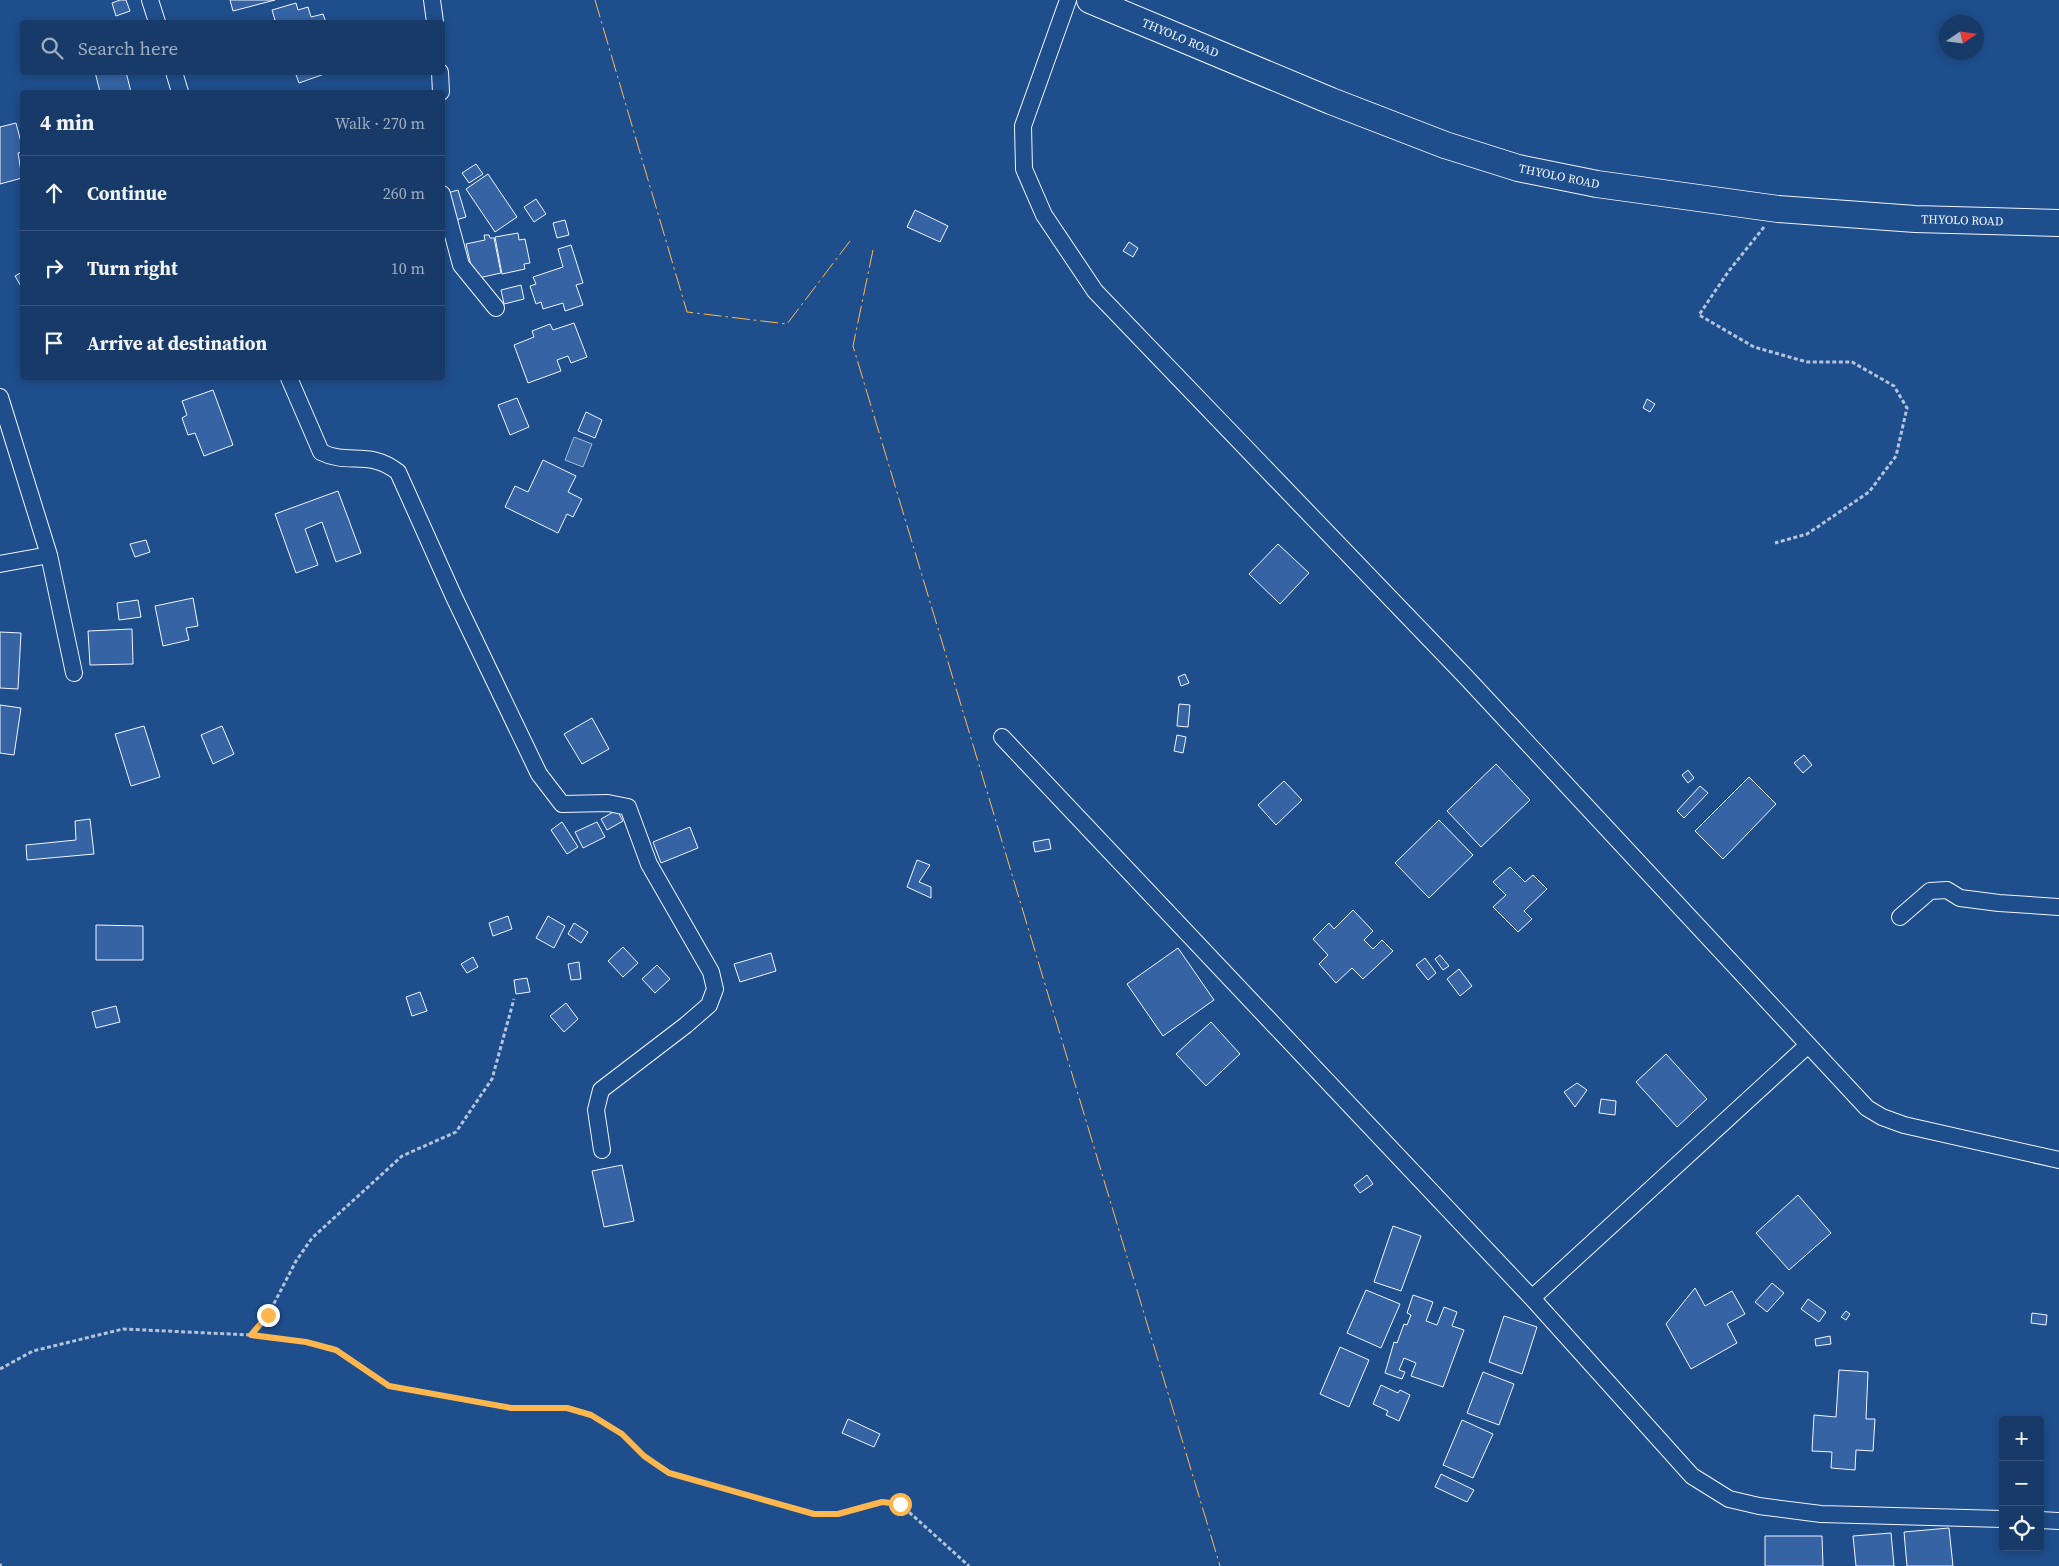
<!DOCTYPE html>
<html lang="en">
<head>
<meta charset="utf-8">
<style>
	:root { --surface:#173a69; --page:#244571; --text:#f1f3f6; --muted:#9eadc0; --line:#36547d }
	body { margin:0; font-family:"Source Serif 4",serif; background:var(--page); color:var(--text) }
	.controls { position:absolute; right:15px; bottom:15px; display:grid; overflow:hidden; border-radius:5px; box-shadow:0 2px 8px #0003 }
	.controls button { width:45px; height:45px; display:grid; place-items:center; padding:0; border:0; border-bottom:1px solid var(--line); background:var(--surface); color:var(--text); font:25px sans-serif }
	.compass { position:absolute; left:1939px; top:15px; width:45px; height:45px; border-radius:50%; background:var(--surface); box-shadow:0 2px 8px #0003; rotate:77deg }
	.stop { position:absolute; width:15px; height:15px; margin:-11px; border:4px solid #ffb74d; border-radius:50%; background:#fff }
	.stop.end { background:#ffb74d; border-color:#fff; box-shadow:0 1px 5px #0008 }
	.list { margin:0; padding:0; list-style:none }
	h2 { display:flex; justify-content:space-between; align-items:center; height:65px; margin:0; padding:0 20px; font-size:21px }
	h2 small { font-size:16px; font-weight:400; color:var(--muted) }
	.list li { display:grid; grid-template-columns:32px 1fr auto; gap:15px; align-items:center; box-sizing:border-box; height:75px; padding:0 20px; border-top:1px solid var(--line) }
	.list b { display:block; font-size:19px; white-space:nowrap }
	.list em { font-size:16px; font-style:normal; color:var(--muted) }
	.icon { flex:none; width:28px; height:28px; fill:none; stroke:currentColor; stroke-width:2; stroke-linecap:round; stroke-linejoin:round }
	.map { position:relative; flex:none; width:2059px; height:1566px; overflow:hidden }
	.search { position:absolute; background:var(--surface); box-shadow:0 2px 8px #0003; left:20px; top:20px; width:425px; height:55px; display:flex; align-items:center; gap:12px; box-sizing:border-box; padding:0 18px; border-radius:5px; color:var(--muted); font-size:19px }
	.panel { position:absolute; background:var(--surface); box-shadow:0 2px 8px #0003; left:20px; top:90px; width:425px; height:290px; border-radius:5px }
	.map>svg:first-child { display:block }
</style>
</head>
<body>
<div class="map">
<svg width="2059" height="1566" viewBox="0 0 2059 1566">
	<rect width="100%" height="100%" fill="#1f4e8c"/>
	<!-- water -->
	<path fill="#3b69a3" stroke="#a8bbd7" d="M574 437 592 444 583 467 565 460Z"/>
	<!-- building -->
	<path fill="#3563a3" stroke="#f2f6ff" d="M120 0H126L130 11 116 16 112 3Z
		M230 0H275L233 11Z
		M296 3 298 10 308 7 311 17 323 14 326 22H265L275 20 272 10Z
		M95 72H126L131 92H100Z
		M295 72H330L299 83Z
		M16 123 22 146V152L18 153 22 178 0 184V127Z
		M476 164 483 174 469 183 462 173Z
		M488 174 517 217 495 232 466 189Z
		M458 190 466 217 452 221 444 194Z
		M536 199 546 214 534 222 524 207Z
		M915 210 948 226 940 242 907 227Z
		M565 220 569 235 557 238 553 223Z
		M518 233 519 240 525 239 530 263 524 264 525 269 502 274 495 237Z
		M484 235H489L490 238H494L501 273 474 279 466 244 485 240Z
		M1129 242 1138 248 1133 257 1123 251Z
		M571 245 583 283 576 285 583 305 565 311 563 303 543 309 541 302 536 304 530 286 536 284 533 277 563 267 558 249Z
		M22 272V288L15 276Z
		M521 285 524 299 504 304 501 290Z
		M574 323 587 357 571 363 568 356 557 360 561 371 528 383 514 345 534 337 532 331 550 324 553 330Z
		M213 390 233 445 204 456 195 433 188 435 182 418 187 415 182 401Z
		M517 398 529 427 510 435 498 405Z
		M1647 399 1655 404 1650 412 1643 408Z
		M586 412 602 420 595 438 578 431Z
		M543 460 576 476 568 492 582 499 573 517 567 514 558 533 505 507 515 486 528 492Z
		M338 491 361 553 336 562 322 522 305 529 318 565 296 573 275 514Z
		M146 540 150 552 135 557 130 544Z
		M1278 544 1309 573 1280 604 1249 574Z
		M193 598 198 626 186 628 189 640 163 646 155 606Z
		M138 600 141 617 119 620 117 603Z
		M132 629 133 664 90 665 88 631Z
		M0 632 21 633 18 689 0 688Z
		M1185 674 1189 683 1181 686 1178 677Z
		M1179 704 1190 705 1188 727 1177 726Z
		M0 705 21 708 14 755 0 753Z
		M592 718 609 749 582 764 564 734Z
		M144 726 160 777 131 786 115 734Z
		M222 726 234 754 213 764 201 735Z
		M1177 735 1186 737 1183 753 1174 751Z
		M1804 755 1812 765 1803 773 1794 763Z
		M1496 764 1530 800 1481 847 1447 811Z
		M1688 770 1694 778 1688 783 1682 775Z
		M1749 777 1776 804 1723 859 1695 831Z
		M1284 781 1302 800 1276 825 1258 805Z
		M1700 786 1708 793 1684 818 1677 811Z
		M617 810 623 821 607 830 601 819Z
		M90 819 94 854 27 860 26 845 76 840 75 821Z
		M1439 820 1473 855 1429 898 1395 863Z
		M562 822 578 847 567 854 551 830Z
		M597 822 605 837 583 848 575 832Z
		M690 827 698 848 661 863 653 842Z
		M1049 839 1051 849 1035 852 1033 842Z
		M917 860 930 865 919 882 931 887V898L907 887Z
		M1510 867 1525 882 1533 875 1547 889 1524 911 1532 919 1518 932 1493 907 1506 895 1493 882Z
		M1353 910 1373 931 1364 940 1373 949 1382 940 1393 951 1363 979 1352 968 1336 983 1319 964 1328 955 1313 939 1329 923 1334 929Z
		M508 916 512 929 493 936 489 923Z
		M548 916 565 926 554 948 536 938Z
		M574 923 588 932 581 943 568 934Z
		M96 925 143 926V960H96Z
		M623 947 638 963 623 977 608 961Z
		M1178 948 1214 1000 1163 1036 1127 984Z
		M771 953 776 971 740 982 734 964Z
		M1440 955 1449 966 1443 970 1435 959Z
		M473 957 478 967 467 973 461 964Z
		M1425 958 1436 973 1428 980 1416 965Z
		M579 962 581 979 571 980 568 964Z
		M657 965 670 979 655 993 642 979Z
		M1459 969 1472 986 1460 996 1447 979Z
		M527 978 530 992 516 994 514 980Z
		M420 992 427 1011 412 1016 406 997Z
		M566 1003 578 1019 564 1032 550 1016Z
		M116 1006 120 1022 96 1028 92 1012Z
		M1211 1022 1240 1054 1206 1086 1176 1054Z
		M1666 1054 1707 1099 1677 1127 1636 1082Z
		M1577 1083 1587 1090 1575 1107 1564 1092Z
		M1601 1099 1616 1101 1615 1115 1599 1113Z
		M622 1165 634 1221 604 1227 592 1171Z
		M1367 1175 1373 1184 1360 1193 1354 1185Z
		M1798 1195 1831 1233 1789 1270 1756 1233Z
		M1393 1226 1421 1236 1401 1291 1374 1282Z
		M1772 1283 1784 1293 1767 1312 1755 1302Z
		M1695 1288 1705 1306 1732 1291 1745 1314 1727 1324 1737 1343 1691 1369 1666 1324Z
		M1366 1290 1400 1304 1381 1348 1347 1333Z
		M1413 1295 1433 1302 1426 1321 1437 1325 1444 1307 1457 1312 1452 1326 1464 1330 1443 1387 1411 1376 1416 1363 1404 1358 1399 1370 1405 1372 1402 1379 1385 1373 1394 1342 1397 1343 1404 1324 1407 1325 1411 1315 1407 1313Z
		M1808 1299 1826 1312 1819 1322 1801 1309Z
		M1846 1311 1850 1314 1846 1320 1841 1317Z
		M2032 1313 2047 1315 2046 1325 2031 1323Z
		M1504 1316 1537 1327 1522 1374 1489 1362Z
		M1830 1336 1831 1344 1816 1346 1815 1339Z
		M1340 1347 1369 1360 1349 1407 1320 1394Z
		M1839 1370 1868 1372 1866 1419H1875L1873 1451 1856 1450 1855 1470 1831 1468 1832 1452 1812 1451 1814 1415 1836 1417Z
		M1483 1372 1514 1384 1499 1425 1467 1413Z
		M1381 1385 1398 1393 1400 1390 1410 1395 1399 1421 1386 1415 1388 1411 1373 1404Z
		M848 1419 880 1434 874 1447 842 1433Z
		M1462 1420 1493 1434 1473 1478 1443 1465Z
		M1441 1474 1474 1490 1467 1502 1435 1487Z
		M1949 1528 1953 1566H1907L1904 1532Z
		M1891 1533 1894 1566H1856L1853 1536Z
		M1765 1536H1822L1823 1566H1765Z"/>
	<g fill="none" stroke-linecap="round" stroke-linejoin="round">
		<defs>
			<path id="minor" d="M150 0 157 22
				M432 0 435 22
				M1068 0 1023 126 1024 169 1044 215 1095 291 1466 677 1867 1108 1882 1117 1904 1125 2059 1160
				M174 72 180 92
				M440 72 441 92
				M442 194 461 265 496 308
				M289 378 321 452C349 466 368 449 398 472L454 597 539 774 562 804 608 803 628 807 649 864 711 972 715 989 709 1005 686 1025 601 1090 596 1110 602 1150
				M0 397 49 555 74 673
				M0 564 49 555
				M1002 737 1532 1298 1692 1476 1729 1499 1759 1506 1821 1514 2003 1519
				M1900 917 1930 891 1947 890 1960 898 1999 903 2059 907
				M1532 1298 1808 1045
				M2040 1520 2059 1521"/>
			<g id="trunk">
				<path id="s1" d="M1090 0 1331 101 1445 145 1518 168 1597 184 1778 209 1915 219 2059 223"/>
			</g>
		</defs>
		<!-- minor casing -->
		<use href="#minor" stroke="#f2f6ff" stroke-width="18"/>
		<!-- trunk casing -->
		<use href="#trunk" stroke="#f2f6ff" stroke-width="28"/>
		<!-- path -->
		<path stroke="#b3c4dc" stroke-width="3" stroke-dasharray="4 2.5" stroke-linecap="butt" d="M1764 227 1728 272 1699 315 1754 347 1807 362H1852L1894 386 1907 408 1896 456 1869 492 1807 534 1775 543
			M251 1335 268 1315 296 1261 312 1238 402 1156 456 1132 492 1079 514 999
			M0 1369 33 1351 123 1329 251 1335 306 1342 336 1350 389 1386 511 1407 567 1409 591 1415 622 1434 645 1456 669 1473 814 1514H838L882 1502 900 1504 969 1566
			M0 1564 1 1566"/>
		<!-- minor -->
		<use href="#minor" stroke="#1f4e8c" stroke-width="16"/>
		<!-- trunk -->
		<use href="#trunk" stroke="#1f4e8c" stroke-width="26"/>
		<!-- power -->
		<path stroke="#ffb74d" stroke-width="1" stroke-dasharray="18 4 2.5 4" stroke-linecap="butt" d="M595 0 687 312 787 324 850 241
			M873 250 853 346 1220 1566"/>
	</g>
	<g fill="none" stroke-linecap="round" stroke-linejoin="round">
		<!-- route -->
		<path stroke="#ffb74d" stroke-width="6" d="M268 1315 251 1335 306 1342 336 1350 389 1386 511 1408H567L591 1415 622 1434 644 1456 669 1473 814 1514H838L882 1502 900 1504"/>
	</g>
	<g text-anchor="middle" stroke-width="4" stroke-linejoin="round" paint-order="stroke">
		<!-- street labels -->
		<g font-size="12" fill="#f2f6ff" stroke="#1f4e8c">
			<text dy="4" stroke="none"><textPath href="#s1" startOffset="98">THYOLO ROAD</textPath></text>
			<text dy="4" stroke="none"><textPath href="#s1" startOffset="502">THYOLO ROAD</textPath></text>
			<text dy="4" stroke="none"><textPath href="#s1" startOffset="908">THYOLO ROAD</textPath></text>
		</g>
	</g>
</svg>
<div class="controls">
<button>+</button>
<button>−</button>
<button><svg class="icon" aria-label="locate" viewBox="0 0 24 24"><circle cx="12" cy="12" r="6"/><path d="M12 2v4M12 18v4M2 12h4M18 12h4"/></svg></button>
</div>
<svg class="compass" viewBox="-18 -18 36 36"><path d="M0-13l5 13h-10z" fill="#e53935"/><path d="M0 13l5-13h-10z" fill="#9eadc0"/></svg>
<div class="stop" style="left:900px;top:1504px"></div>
<div class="stop end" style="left:268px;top:1315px"></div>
<div class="search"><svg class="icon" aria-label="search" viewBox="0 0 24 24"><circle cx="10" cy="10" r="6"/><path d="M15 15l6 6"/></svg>Search here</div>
<section class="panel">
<h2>4 min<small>Walk · 270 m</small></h2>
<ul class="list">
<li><svg class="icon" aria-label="ahead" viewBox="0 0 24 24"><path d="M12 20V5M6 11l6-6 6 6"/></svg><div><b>Continue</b></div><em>260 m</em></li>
<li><svg class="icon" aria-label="right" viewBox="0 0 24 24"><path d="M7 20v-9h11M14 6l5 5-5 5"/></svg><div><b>Turn right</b></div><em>10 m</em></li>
<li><svg class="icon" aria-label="arrive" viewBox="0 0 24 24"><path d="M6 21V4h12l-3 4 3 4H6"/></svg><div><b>Arrive at destination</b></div></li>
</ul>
</section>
</div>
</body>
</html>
